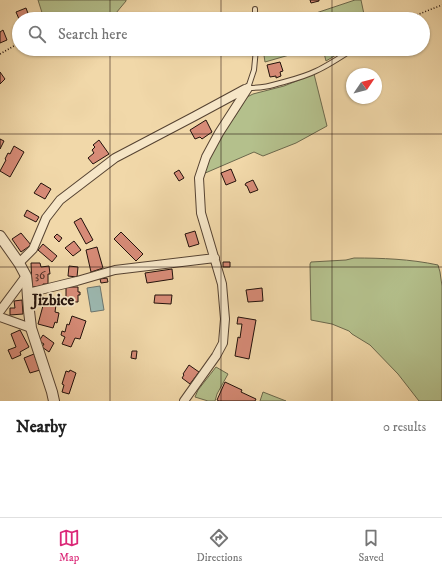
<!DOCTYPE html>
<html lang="en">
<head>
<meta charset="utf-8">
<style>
	:root { --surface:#fff; --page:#f6f6f6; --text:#222; --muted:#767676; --line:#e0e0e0; --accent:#db2777 }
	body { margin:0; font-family:"IM FELL DW Pica",serif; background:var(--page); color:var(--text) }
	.compass { position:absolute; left:346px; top:68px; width:36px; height:36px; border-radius:50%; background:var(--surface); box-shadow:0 1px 3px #0004; rotate:55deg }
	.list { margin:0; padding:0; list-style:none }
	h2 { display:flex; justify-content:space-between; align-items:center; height:52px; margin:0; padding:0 16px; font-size:17px }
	h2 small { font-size:13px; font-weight:400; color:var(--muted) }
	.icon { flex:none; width:22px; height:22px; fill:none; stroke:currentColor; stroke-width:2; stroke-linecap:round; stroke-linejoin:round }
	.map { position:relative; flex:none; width:442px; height:401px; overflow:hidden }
	.search { position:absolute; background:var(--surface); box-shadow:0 1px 3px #0004; left:12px; right:12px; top:12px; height:44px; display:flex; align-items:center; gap:10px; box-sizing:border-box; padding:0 14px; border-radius:22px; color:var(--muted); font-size:15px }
	.sheet { height:116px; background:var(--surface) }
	nav { display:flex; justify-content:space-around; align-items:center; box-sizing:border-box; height:56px; border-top:1px solid var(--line); background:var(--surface); font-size:11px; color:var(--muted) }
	nav a { display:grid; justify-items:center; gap:2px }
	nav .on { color:var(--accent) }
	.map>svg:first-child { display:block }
</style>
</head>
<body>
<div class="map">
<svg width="442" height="401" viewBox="0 0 442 401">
	<rect width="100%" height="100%" fill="#f1d8a9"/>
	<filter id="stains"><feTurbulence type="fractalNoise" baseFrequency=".005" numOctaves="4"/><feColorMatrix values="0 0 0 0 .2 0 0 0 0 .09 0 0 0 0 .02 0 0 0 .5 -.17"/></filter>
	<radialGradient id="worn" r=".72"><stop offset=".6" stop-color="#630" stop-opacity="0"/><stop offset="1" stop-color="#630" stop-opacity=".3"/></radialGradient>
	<!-- green -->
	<path fill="#b4c08c" stroke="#6b684c" d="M38 0H126V1L111 19H92L74 13 56 19H44Z
		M355 0H361L365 19H298Z
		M263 49H310L265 62Z
		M323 49H346L326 61Z
		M314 74 327 126 296 143 263 156 254 152 203 174 208 160 228 122 234 118 247 97 253 94 284 86Z
		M354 258C382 258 410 259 438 265L440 272 442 286V401H419L398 374 370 345 352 334 349 331 332 324 311 320 310 264 311 262 346 260Z
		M216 367 228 374 217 394 215 401H208L195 397 198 390Z
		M263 392 286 401H260Z"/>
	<!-- water -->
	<path fill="#9cb8b0" stroke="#6b756e" d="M100 286 104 310 91 312 87 288Z"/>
	<!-- building -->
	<path fill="#d78b77" stroke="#22110b" d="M310 0H319V1L311 3Z
		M26 8 30 19H19L16 12Z
		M3 30 7 40 0 43V32Z
		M280 62 283 71 280 72 281 76 276 78V76L270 77 267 65Z
		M0 72 5 79 0 84Z
		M206 120 212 132 202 139 200 137 195 139 190 130Z
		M0 139 4 141 0 149Z
		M99 140 109 154 93 164 88 158 94 153 92 150 95 147 93 145Z
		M14 146 24 152 10 177 0 171 6 160 5 159 8 153 10 154Z
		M231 169 236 181 226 185 221 173Z
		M179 170 184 178 179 181 174 173Z
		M253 180 258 190 250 193 247 186 245 185 246 183Z
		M41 183 51 189 45 199 34 193Z
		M27 210 39 217 36 222 24 216Z
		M81 218 93 240 86 244 74 222Z
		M195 231 199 244 189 247 185 234Z
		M121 232 143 254 136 261 114 239Z
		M21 233 31 245 21 252 12 239Z
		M57 234 62 238 59 242 54 237Z
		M74 241 81 250 73 256 65 248Z
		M43 244 57 256 52 262 38 250Z
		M97 247 103 268 91 272 86 250Z
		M223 262H230V267H223Z
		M31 263H40L41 267 49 266 50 274H48V284H43V286L32 287Z
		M69 266 78 267 77 277 68 276Z
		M172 269 173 279 147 283 145 273Z
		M107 278 108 282 101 283 100 279Z
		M66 287H78V292H80V295H78V302H66Z
		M262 288 263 301 248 302 246 290Z
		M155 295H172L171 304 154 303Z
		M22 300 23 314 10 315V308H15L14 301Z
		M44 302 56 305 55 312 59 313 57 323 55 322 53 328 38 324Z
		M72 316 86 321 80 339 75 338 71 347 62 344 65 337 61 335 62 331 65 332 67 324 69 325Z
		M238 317 256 320 249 359 235 356 238 337 240 338 242 324H237Z
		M20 330 29 347 20 352 21 355 12 359 8 350 16 347 11 334Z
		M43 335 54 343 49 352 42 347 44 344 39 341Z
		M132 351H137L136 359 131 358Z
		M34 354 40 370 30 373 24 358Z
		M189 365 199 372 190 384 182 378 184 375 183 374Z
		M70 370 76 373 69 394 62 392 64 385 62 384 66 371 69 372Z
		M225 382 242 390 241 392 256 399 255 401H219L217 400Z"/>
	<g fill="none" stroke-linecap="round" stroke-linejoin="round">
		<defs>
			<path id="service" d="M255 9V19
				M407 19 408 18
				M256 49 254 70 248 88C263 88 270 86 284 82 295 79 306 76 316 71 329 65 341 57 353 49"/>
			<path id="minor" d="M19 263 33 249 46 218 60 200 98 171 115 158 195 116 245 89
				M28 293 77 281 115 270 215 258
				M0 311 26 276
				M0 317 31 328
				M184 401 216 356 223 343 225 319 222 284 201 213 199 178 206 157 219 133 248 88"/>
			<path id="tertiary" d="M0 236 19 263 26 276 27 284 29 311 31 328 52 392 54 401"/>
		</defs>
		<!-- service casing -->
		<use href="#service" stroke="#564332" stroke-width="6"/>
		<!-- minor casing -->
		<use href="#minor" stroke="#564332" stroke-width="10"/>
		<!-- tertiary casing -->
		<use href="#tertiary" stroke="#564332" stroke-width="12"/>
		<!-- path -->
		<path stroke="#22110b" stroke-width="1.5" stroke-dasharray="1 2" stroke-linecap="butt" d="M414 16 442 5
			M0 54 19 43"/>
		<!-- service -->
		<use href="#service" stroke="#f6e6c7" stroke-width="4"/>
		<!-- minor -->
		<use href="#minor" stroke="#f6e6c7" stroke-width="8"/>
		<!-- tertiary -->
		<use href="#tertiary" stroke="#f6e6c7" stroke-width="10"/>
	</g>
	<!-- grid -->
	<path fill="none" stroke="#22110b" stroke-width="1" stroke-opacity="0.55" d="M110 0V19M221 0V19M332 0V19M110 49V401M221 49V401M332 49V401M0 134H442M0 267H442"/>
	<g text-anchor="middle" stroke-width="3.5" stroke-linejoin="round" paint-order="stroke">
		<!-- number labels -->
		<g font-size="12" fill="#4f3026">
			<text x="40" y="279">36</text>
		</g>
		<!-- quarter labels -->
		<g font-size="16" font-weight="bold" fill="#22110b" stroke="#f6e6c7">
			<text x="53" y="305">Jizbice</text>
		</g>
	</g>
	<rect width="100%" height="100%" filter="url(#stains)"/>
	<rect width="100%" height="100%" fill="url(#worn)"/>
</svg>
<svg class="compass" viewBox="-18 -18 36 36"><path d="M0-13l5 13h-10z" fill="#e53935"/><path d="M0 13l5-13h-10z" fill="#767676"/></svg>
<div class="search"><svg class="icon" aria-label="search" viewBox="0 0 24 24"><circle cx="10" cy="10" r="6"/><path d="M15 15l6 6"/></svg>Search here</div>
</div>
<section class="sheet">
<h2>Nearby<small>0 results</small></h2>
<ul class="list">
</ul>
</section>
<nav>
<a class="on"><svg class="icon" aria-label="map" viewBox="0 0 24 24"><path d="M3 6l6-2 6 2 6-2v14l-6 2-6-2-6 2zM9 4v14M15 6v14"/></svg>Map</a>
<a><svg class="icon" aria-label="directions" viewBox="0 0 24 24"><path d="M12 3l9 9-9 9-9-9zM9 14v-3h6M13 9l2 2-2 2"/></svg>Directions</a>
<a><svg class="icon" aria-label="saved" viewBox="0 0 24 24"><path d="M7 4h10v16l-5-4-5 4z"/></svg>Saved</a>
</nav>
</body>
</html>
